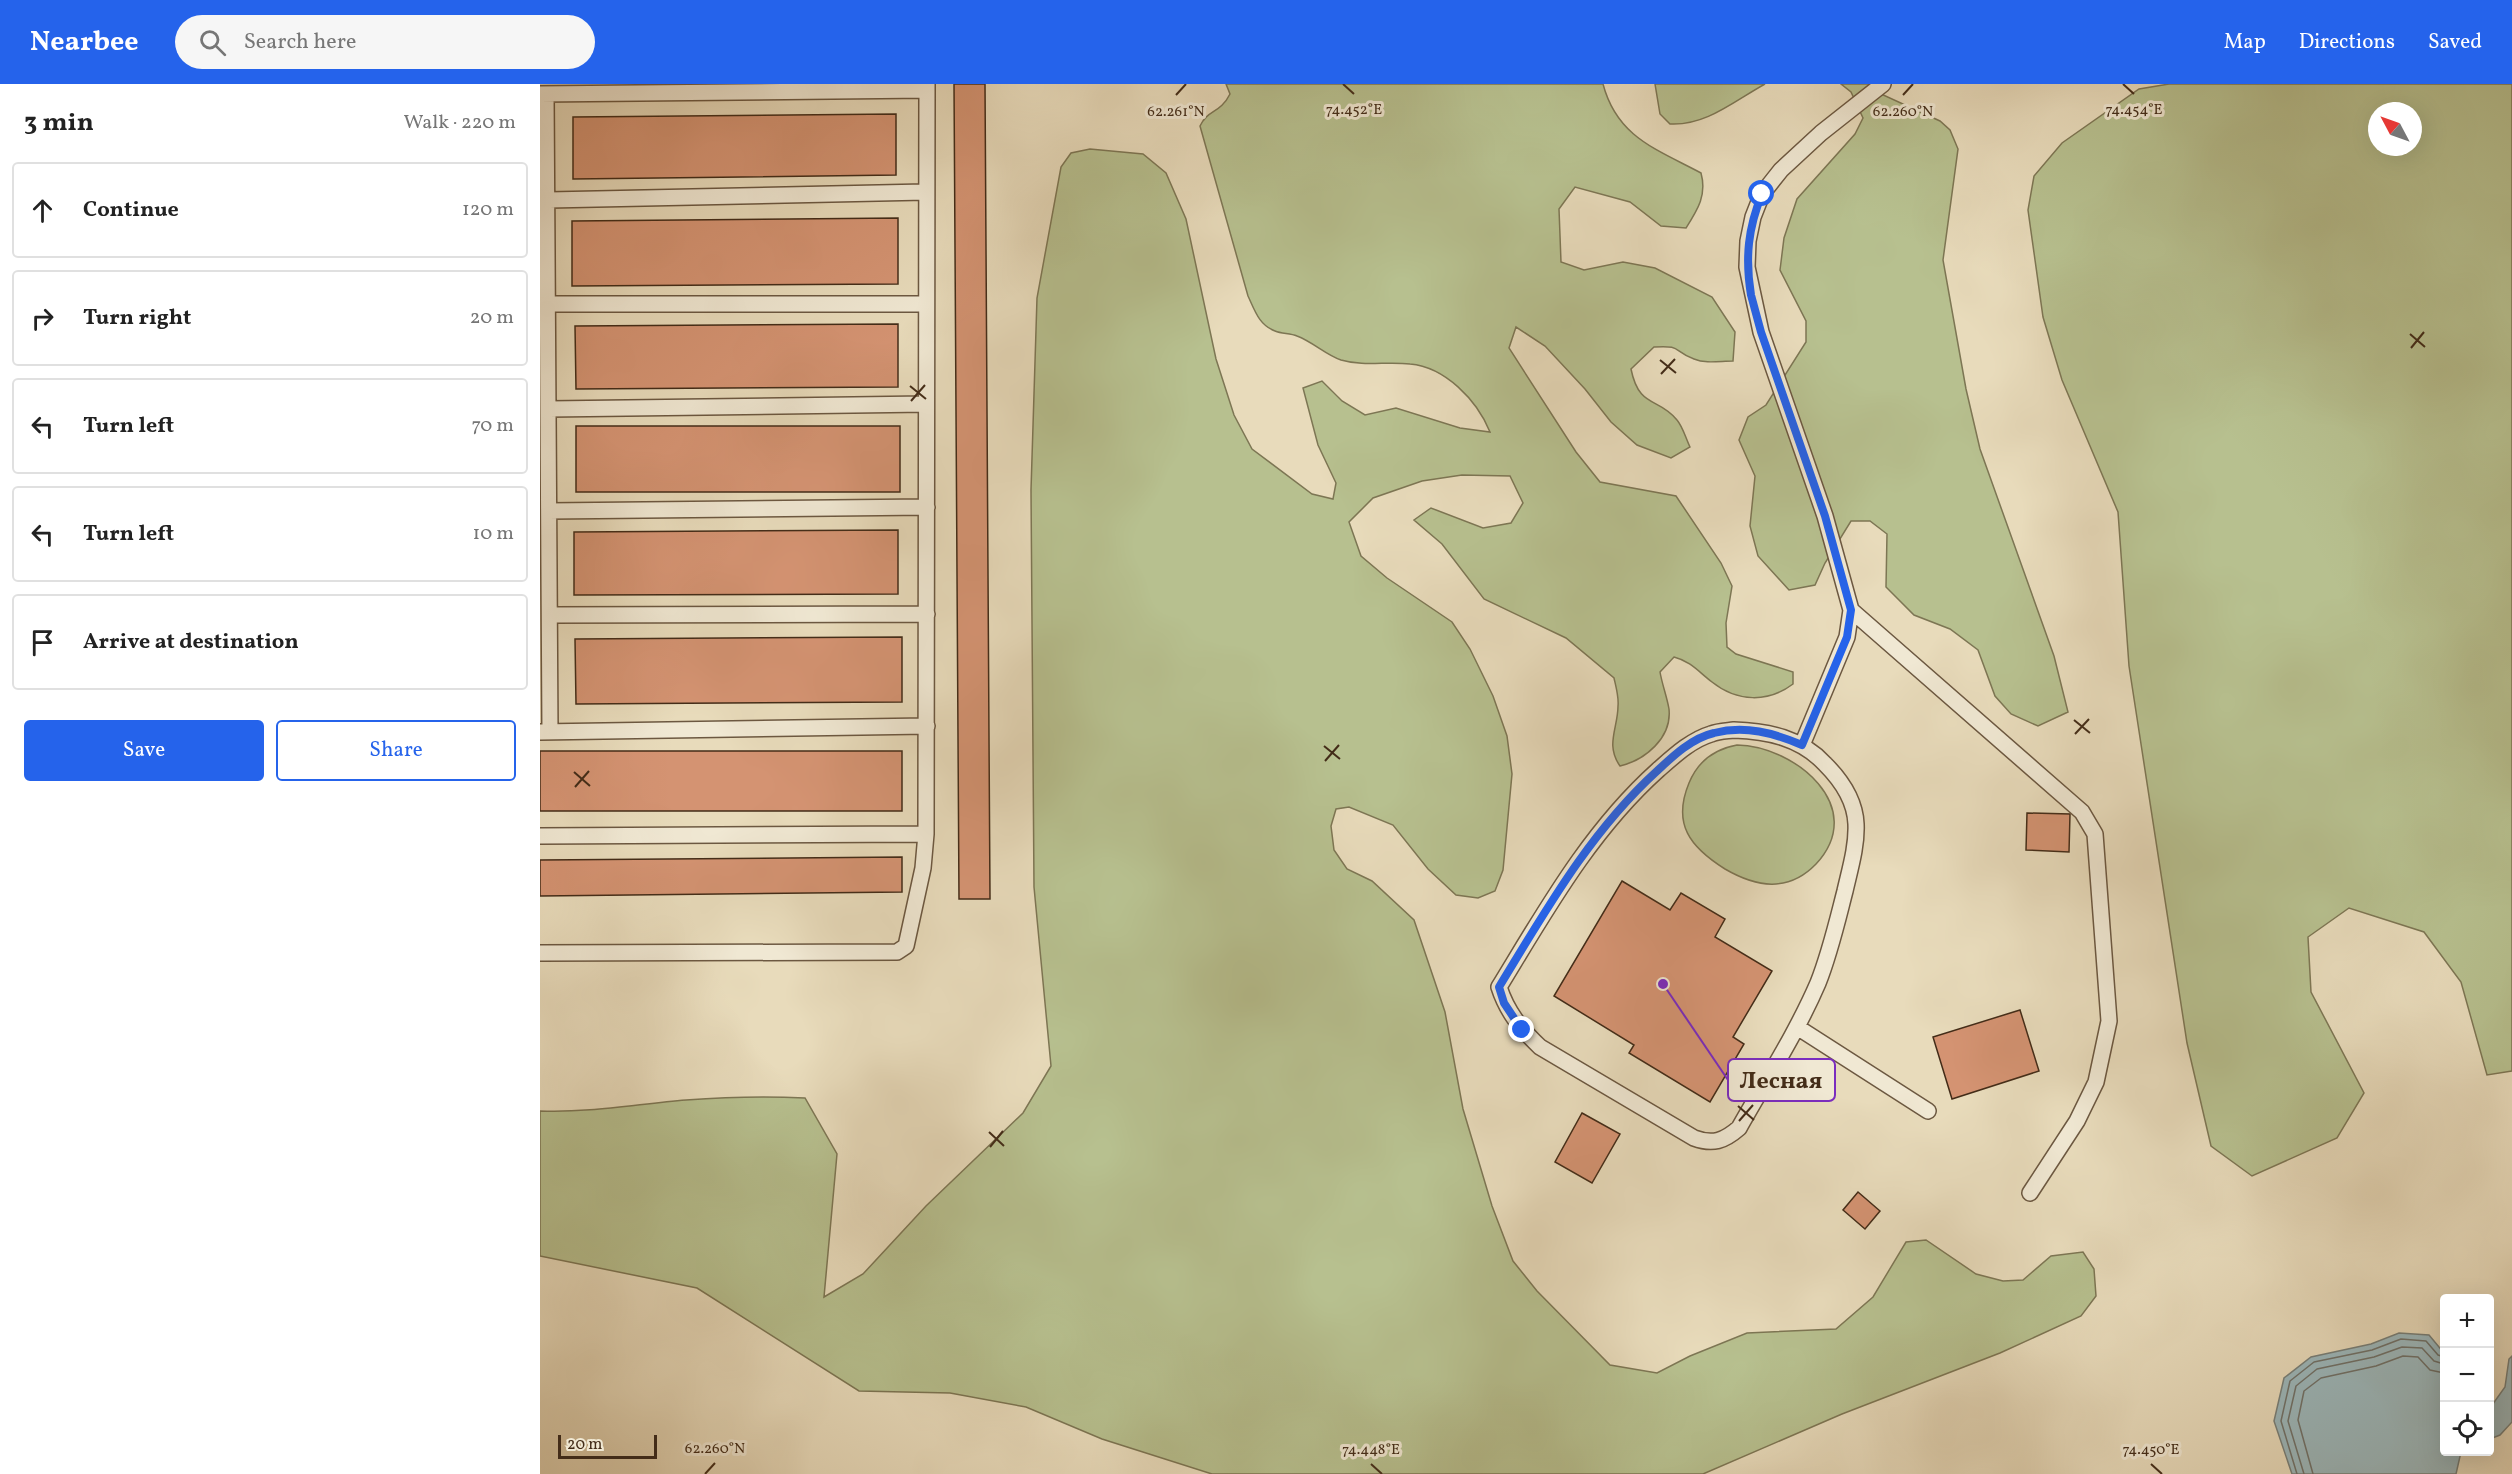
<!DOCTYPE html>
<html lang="en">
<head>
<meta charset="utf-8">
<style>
	:root { --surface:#fff; --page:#f6f6f6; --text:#222; --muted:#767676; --line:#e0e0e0; --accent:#2563eb }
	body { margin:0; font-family:Vollkorn,serif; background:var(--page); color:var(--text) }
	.controls { position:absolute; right:18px; bottom:18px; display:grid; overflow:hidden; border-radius:6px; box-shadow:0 6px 24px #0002 }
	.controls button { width:54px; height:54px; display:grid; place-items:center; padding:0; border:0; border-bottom:2px solid var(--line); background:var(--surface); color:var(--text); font:30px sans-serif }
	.compass { position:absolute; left:1828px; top:18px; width:54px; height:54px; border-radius:50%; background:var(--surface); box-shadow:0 6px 24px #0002; rotate:311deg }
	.scale { position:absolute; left:18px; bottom:15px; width:99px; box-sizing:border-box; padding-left:6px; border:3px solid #432c18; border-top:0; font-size:16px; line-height:21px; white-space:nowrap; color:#432c18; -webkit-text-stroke:4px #f0e8d3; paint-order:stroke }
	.stop { position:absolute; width:18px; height:18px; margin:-14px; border:4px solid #2563eb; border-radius:50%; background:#fff }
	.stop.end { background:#2563eb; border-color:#fff; box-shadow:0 2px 6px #0008 }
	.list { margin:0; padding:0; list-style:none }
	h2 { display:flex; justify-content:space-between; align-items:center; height:78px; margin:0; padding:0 24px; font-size:26px }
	h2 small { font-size:20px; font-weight:400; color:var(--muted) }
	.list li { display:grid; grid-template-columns:39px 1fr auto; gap:18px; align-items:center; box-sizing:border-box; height:96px; margin:0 12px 12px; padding:0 12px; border:2px solid var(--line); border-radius:6px }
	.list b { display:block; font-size:22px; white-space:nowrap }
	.list em { font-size:20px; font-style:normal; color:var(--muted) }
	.actions { display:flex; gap:12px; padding:18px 24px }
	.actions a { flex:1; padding:14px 0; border:2px solid var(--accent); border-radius:6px; text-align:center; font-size:21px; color:var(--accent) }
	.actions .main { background:var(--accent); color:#fff }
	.icon { flex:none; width:33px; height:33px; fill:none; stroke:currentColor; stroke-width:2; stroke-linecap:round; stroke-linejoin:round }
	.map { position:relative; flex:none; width:1972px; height:1390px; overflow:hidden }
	header { display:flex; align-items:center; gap:36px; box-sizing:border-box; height:84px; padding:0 30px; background:var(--accent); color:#fff }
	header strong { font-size:28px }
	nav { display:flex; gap:33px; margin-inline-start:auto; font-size:21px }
	.search { width:420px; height:54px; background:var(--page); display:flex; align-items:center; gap:15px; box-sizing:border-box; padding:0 21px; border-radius:33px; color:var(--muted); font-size:22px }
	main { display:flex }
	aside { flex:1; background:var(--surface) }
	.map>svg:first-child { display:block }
</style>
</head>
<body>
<header>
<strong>Nearbee</strong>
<div class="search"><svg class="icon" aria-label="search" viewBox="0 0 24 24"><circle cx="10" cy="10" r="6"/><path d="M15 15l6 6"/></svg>Search here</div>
<nav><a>Map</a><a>Directions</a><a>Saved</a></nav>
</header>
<main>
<aside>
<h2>3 min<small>Walk · 220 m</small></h2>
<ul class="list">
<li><svg class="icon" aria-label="ahead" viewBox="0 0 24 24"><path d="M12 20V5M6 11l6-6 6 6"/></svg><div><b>Continue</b></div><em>120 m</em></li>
<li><svg class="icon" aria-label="right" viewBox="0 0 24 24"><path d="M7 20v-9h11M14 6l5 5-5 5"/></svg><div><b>Turn right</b></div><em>20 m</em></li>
<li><svg class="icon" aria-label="left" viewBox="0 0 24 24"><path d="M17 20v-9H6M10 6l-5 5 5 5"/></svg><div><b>Turn left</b></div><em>70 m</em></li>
<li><svg class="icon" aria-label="left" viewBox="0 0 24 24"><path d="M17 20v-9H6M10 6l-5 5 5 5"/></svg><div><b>Turn left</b></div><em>10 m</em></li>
<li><svg class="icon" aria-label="arrive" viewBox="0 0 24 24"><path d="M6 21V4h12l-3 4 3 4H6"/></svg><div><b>Arrive at destination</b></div></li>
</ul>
<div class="actions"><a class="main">Save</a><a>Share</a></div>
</aside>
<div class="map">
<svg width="1972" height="1390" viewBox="0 0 1972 1390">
	<rect width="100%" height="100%" fill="#e8dbbb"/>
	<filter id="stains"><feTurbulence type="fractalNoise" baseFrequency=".00333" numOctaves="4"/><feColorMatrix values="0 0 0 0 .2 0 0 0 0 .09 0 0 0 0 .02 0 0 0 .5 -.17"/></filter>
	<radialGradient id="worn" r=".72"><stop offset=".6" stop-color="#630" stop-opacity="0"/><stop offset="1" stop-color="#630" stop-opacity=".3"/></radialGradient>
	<!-- green -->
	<path fill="#b7c08f" stroke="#7d7654" stroke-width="1.5" fill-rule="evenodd" d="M686 0H1063C1077 53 1116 65 1161 89 1167 111 1158 125 1146 144L1121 142 1090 118 1035 103 1019 125 1021 178 1044 186 1083 178 1115 184 1172 213 1195 248 1193 277C1180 277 1166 280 1154 275 1132 267 1143 261 1114 263L1091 285C1099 325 1119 313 1137 336 1143 343 1146 355 1150 363L1131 374 1097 361 1071 338 1045 305 1005 262 976 243 969 264 1036 368 1060 398 1136 412 1181 479 1192 502 1186 539 1187 563 1196 570 1253 588V600C1228 619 1197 618 1172 598 1159 588 1150 577 1134 573L1120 588C1122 600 1127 613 1129 625 1132 654 1105 676 1080 682 1065 661 1078 644 1078 622 1079 613 1076 603 1074 594L1026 554 944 515 902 460 874 436 891 424 943 444 971 439 983 419 970 392 922 391 882 397 833 414 809 438 821 472 847 494 912 538 930 565 953 612 967 652 972 690 963 786 955 807 938 814 916 811 888 785 853 741 809 723 796 725 791 742 794 766 807 785 832 797 874 836 905 928 923 1025 952 1122 973 1177 997 1207 1070 1281 1117 1289 1150 1272 1207 1249 1296 1245 1333 1213 1366 1158 1386 1156 1436 1190 1463 1197 1483 1196 1511 1172 1543 1168 1554 1185 1556 1212 1541 1232 1460 1269 1302 1330 1163 1390H672L562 1355 486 1323 410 1309 319 1307 157 1204 0 1172V1027C49 1029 97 1020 146 1016 186 1013 225 1012 265 1014L297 1070 284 1213 323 1190 386 1122 483 1029 511 982 494 803 491 406 497 214 521 83 531 69 550 65 603 70 626 89 646 135 676 275 694 331 712 365 772 410 793 415 796 399 778 361 763 304 782 297 802 317 825 331 856 324 920 344 950 348C937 316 905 283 870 280 846 277 825 283 801 276 786 271 773 258 757 252 750 249 742 250 735 247 719 241 715 227 708 212L660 42C668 25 680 30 690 10Z
		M1115 0H1225C1194 17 1166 42 1130 40L1120 30Z
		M1301 0H1338L1341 10 1400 37 1410 46 1418 65 1403 176 1426 305 1440 365 1514 572 1528 628 1498 642 1471 630 1455 612 1438 566 1410 545 1374 531 1346 503 1347 450 1330 437H1311L1285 479 1275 501 1249 506 1218 472 1210 442 1215 392 1199 356 1208 333 1226 321 1266 258V237L1240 186 1244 154 1257 115 1315 50 1323 34 1311 8Z
		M1629 0H1972V987L1947 991 1921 898 1884 848 1809 824 1768 853 1771 908 1824 1009 1797 1054 1712 1092 1671 1062 1647 959 1589 582 1578 428 1522 296 1503 233 1488 126 1494 92 1522 59 1599 5ZM1837 27H1873V63H1837Z
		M1197 661C1255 662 1329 723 1276 780 1248 809 1216 803 1185 785 1150 763 1132 740 1149 699 1158 677 1175 665 1197 661Z"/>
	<!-- water -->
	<path fill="#9cb8bc" stroke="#78807a" stroke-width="1.5" d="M1859 1249 1889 1251 1904 1269V1368H1921L1916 1390H1752L1734 1337 1744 1294 1771 1273 1831 1260Z
		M1972 1272V1338L1960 1351 1950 1355V1324L1965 1303 1969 1275Z"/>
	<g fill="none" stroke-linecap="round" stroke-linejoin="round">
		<!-- shore -->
		<path stroke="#70726a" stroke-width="1.5" d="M1757 1390 1741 1337 1750 1297 1774 1278 1832 1266 1861 1255 1886 1257 1898 1271 1904 1273
			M1764 1390 1748 1337 1756 1302 1777 1285 1834 1273 1862 1263 1882 1264 1894 1277 1904 1280
			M1773 1390 1758 1336 1764 1307 1781 1294 1836 1282 1863 1272 1878 1273 1890 1286 1904 1289"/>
	</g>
	<!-- building -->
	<path fill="#d49372" stroke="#432c18" stroke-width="1.5" d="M414 0H445L450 815H419Z
		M356 30V91L33 95V33Z
		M358 134V200L32 202V137Z
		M358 240V303L36 305 35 242Z
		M36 342H360V408H36Z
		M358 446V510L34 511V448Z
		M362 553V618L36 620 35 555Z
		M0 667H362V727H0Z
		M1487 729 1530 730 1529 768 1486 766Z
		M362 773V808L0 812V776Z
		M1082 797 1130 826 1141 809 1185 835 1175 853 1232 887 1193 953 1204 960 1170 1018 1089 969 1094 961 1014 912Z
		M1480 926 1499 987 1412 1015 1393 953Z
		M1042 1029 1080 1050 1052 1099 1015 1078Z
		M1318 1108 1340 1127 1325 1145 1303 1126Z"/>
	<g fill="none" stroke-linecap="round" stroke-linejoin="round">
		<defs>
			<path id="lane" d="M0 10 387 6
				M6 10 10 648
				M9 116 385 108
				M9 220H385
				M9 325 386 320
				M9 427 387 423
				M1311 526 1542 728 1555 750 1569 937 1556 998 1537 1037 1490 1109
				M10 531 387 530
				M1194 646C1228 647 1261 654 1285 680 1301 696 1315 716 1316 740 1317 762 1310 785 1305 807 1297 838 1290 869 1278 899 1256 950 1226 996 1199 1044 1184 1057 1173 1061 1154 1054L1000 963C981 945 967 928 959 903 1006 826 1050 747 1118 686 1134 672 1151 656 1171 650 1178 647 1186 647 1194 646Z
				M0 648 387 642
				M1262 661 1307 553 1311 526 1285 432 1221 248 1207 183 1208 157 1213 133 1222 110 1241 86 1281 49 1343 0
				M0 752 386 750
				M0 869 357 868 366 862 383 784 386 750 387 0
				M1257 943 1388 1027"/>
		</defs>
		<!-- lane casing -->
		<use href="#lane" stroke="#6c5841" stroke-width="18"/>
		<!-- lane -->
		<use href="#lane" stroke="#f0e8d3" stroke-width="15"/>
	</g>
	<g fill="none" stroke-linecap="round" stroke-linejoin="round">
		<!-- route -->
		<path stroke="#2563eb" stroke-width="8" d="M982 946 964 919 959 903C1006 826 1050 748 1117 687 1133 672 1152 654 1174 649 1205 641 1234 649 1262 661L1307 553 1311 526 1285 432 1221 248 1211 211C1205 174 1208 144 1222 110"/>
	</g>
	<!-- ticks -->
	<path fill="none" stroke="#432c18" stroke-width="2" d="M803 0 814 10M1583 0 1594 10M636 11 646 0M1363 11 1373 0M1870 250 1885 263M1871 264 1884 248M1120 276 1136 289M1121 290 1135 275M370 302 386 315M371 317 385 301M1534 636 1550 649M1535 650 1549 635M784 662 800 675M785 677 799 661M34 688 50 702M35 703 49 687M1198 1022 1214 1036M1199 1037 1213 1021M449 1048 464 1062M450 1063 463 1047M831 1380 842 1390M1611 1380 1622 1390M165 1390 175 1379"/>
	<g font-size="15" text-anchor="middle" fill="#432c18" stroke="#f0e8d3" stroke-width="6" stroke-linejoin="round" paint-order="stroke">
		<text x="814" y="30">74.452°E</text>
		<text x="1594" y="30">74.454°E</text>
		<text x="636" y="32">62.261°N</text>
		<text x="1363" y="32">62.260°N</text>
		<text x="175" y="1369">62.260°N</text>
		<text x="831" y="1370">74.448°E</text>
		<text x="1611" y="1370">74.450°E</text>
	</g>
	<!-- callouts -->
	<path fill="none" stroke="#7b2cbf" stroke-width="2" d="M1123 900L1188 996"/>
	<circle fill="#7b2cbf" stroke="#f0e8d3" stroke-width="2" cx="1123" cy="900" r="6"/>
	<rect fill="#f0e8d3" stroke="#7b2cbf" stroke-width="2" x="1188" y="975" width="107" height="42" rx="6"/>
	<g font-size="24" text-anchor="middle" font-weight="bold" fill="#432c18">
		<text x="1241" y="1004">Лесная</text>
	</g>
	<rect width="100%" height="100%" filter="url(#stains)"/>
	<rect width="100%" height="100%" fill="url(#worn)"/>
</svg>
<div class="controls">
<button>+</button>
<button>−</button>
<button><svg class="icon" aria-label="locate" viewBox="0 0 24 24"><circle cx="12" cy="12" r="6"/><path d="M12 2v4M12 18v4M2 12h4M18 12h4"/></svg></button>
</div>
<svg class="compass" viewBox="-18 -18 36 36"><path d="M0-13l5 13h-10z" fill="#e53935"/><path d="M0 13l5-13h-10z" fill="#767676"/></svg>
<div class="scale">20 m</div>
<div class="stop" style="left:1222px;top:110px"></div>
<div class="stop end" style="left:982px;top:946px"></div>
</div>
</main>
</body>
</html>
